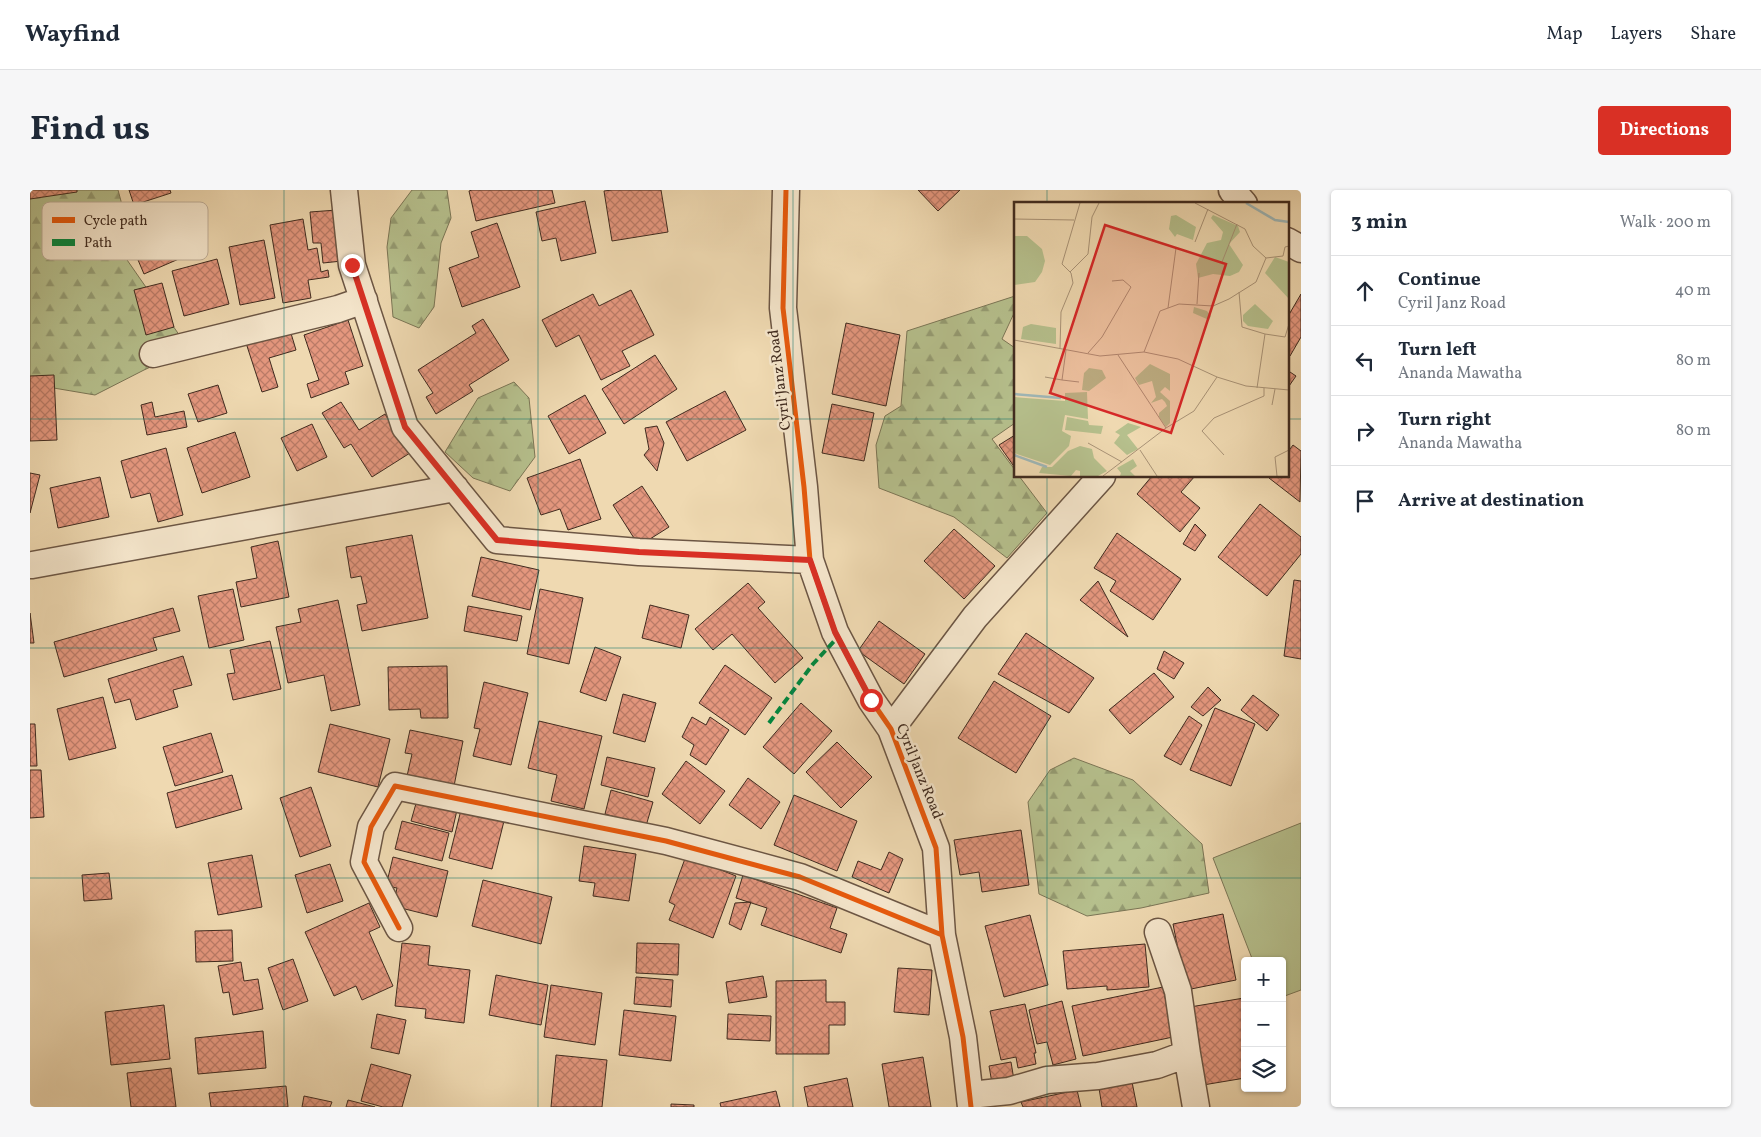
<!DOCTYPE html>
<html lang="en">
<head>
<meta charset="utf-8">
<style>
	:root { --surface:#fff; --page:#f6f6f7; --text:#1f2937; --muted:#747a83; --line:#e0e1e3; --accent:#d93025 }
	body { margin:0; font-family:Vollkorn,serif; background:var(--page); color:var(--text) }
	.controls { position:absolute; right:15px; bottom:15px; display:grid; overflow:hidden; border-radius:5px; box-shadow:0 1px 4px #0004 }
	.controls button { width:45px; height:45px; display:grid; place-items:center; padding:0; border:0; border-bottom:1px solid var(--line); background:var(--surface); color:var(--text); font:25px sans-serif }
	.stop { position:absolute; width:15px; height:15px; margin:-11px; border:4px solid #d93025; border-radius:50%; background:#fff }
	.stop.end { background:#d93025; border-color:#fff; box-shadow:0 1px 5px #0008 }
	.list { margin:0; padding:0; list-style:none }
	h2 { display:flex; justify-content:space-between; align-items:center; height:65px; margin:0; padding:0 20px; font-size:21px }
	h2 small { font-size:16px; font-weight:400; color:var(--muted) }
	.list li { display:grid; grid-template-columns:32px 1fr auto; gap:15px; align-items:center; box-sizing:border-box; height:70px; padding:0 20px; border-top:1px solid var(--line) }
	.list b { display:block; font-size:19px; white-space:nowrap }
	.list p { margin:0; font-size:16px; white-space:nowrap; color:var(--muted) }
	.list em { font-size:16px; font-style:normal; color:var(--muted) }
	.icon { flex:none; width:28px; height:28px; fill:none; stroke:currentColor; stroke-width:2; stroke-linecap:round; stroke-linejoin:round }
	.map { position:relative; flex:none; width:1271px; height:917px; overflow:hidden; border-radius:5px }
	header { display:flex; align-items:center; gap:30px; box-sizing:border-box; height:70px; padding:0 25px; background:var(--surface); border-bottom:1px solid var(--line) }
	header strong { font-size:24px }
	nav { display:flex; gap:28px; margin-inline-start:auto; font-size:18px }
	.intro { display:flex; align-items:center; justify-content:space-between; box-sizing:border-box; height:120px; padding:0 30px }
	h1 { margin:0; font-size:35px }
	.button { padding:12px 22px; border-radius:5px; background:var(--accent); color:#fff; font-size:18px; font-weight:700 }
	main { display:flex; gap:30px; padding:0 30px }
	aside { flex:1; background:var(--surface); border-radius:5px; box-shadow:0 1px 4px #0004 }
	.map>svg:first-child { display:block }
</style>
</head>
<body>
<header>
<strong>Wayfind</strong>
<nav><a>Map</a><a>Layers</a><a>Share</a></nav>
</header>
<div class="intro"><h1>Find us</h1><a class="button">Directions</a></div>
<main>
<div class="map">
<svg width="1271" height="917" viewBox="0 0 1271 917">
	<defs>
		<pattern id="forest-firs" width="22" height="20" patternUnits="userSpaceOnUse" patternTransform="scale(1.25)"><rect width="22" height="20" fill="#b6c08d"/><path d="M5 1l3.5 6h-7zM16 11l3.5 6h-7z" fill="#959c73"/></pattern>
		<pattern id="building-cross-hatch" width="8" height="8" patternUnits="userSpaceOnUse" patternTransform="scale(1.25)"><rect width="8" height="8" fill="#e4977e"/><path d="M0 0l8 8M0 8l8-8" fill="none" stroke="#ba7b67"/></pattern>
	</defs>
	<rect width="100%" height="100%" fill="#efd9b1"/>
	<filter id="stains"><feTurbulence type="fractalNoise" baseFrequency=".004" numOctaves="4"/><feColorMatrix values="0 0 0 0 .2 0 0 0 0 .09 0 0 0 0 .02 0 0 0 .5 -.17"/></filter>
	<radialGradient id="worn" r=".72"><stop offset=".6" stop-color="#630" stop-opacity="0"/><stop offset="1" stop-color="#630" stop-opacity=".3"/></radialGradient>
	<!-- green -->
	<path fill="#b6c08d" stroke="#7b7656" d="M1271 633V800L1252 807V771H1223L1183 668Z"/>
	<!-- forest -->
	<path fill="url(#forest-firs)" stroke="#7b7656" d="M0 0H88L91 11 95 67 159 159 114 180 65 205 0 194Z
		M382 0H417L421 28 411 53 404 117 389 138 363 127 357 57 361 28Z
		M985 106V121L972 149 985 158V233L962 249 985 280V286H989L1017 323 977 368 924 327 849 298 846 255 855 226 871 216 877 141Z
		M484 192 499 208 505 267 480 301 443 288 415 262 448 208Z
		M1044 568 1103 590 1172 654 1179 703 1111 718 1057 726 1009 704 998 612 1020 580Z"/>
	<!-- building -->
	<path fill="url(#building-cross-hatch)" stroke="#402b1f" d="M0 0H47V2L0 9Z
		M99 0H140L141 3 104 15Z
		M442 0H522L525 13 446 31 439 1Z
		M582 0H631L638 42 582 51 574 1Z
		M888 0H930L908 21Z
		M555 11 566 63 531 71 526 48 512 51 506 22Z
		M307 20 312 71 293 73 291 53H283L280 22Z
		M142 25 158 65 114 84 97 44Z
		M273 29 278 60 287 58 291 82 298 80 299 87 278 90 281 108 253 113 240 35Z
		M467 33 490 97 432 117 419 78 449 67 441 42Z
		M234 50 245 108 210 115 199 57Z
		M187 69 199 114 154 126 142 81Z
		M132 93 144 137 116 145 104 100Z
		M601 100 624 145 592 161 600 176 571 190 549 145 526 157 512 130 563 104 569 116Z
		M1271 104V147L1260 166 1257 165V128Z
		M453 129 479 170 439 195 443 201 406 224 396 207 403 203 388 180 446 143 442 136Z
		M318 130 333 176 315 182 319 194 281 208 277 194 289 190 274 145Z
		M816 133 870 145 856 216 802 204Z
		M260 140 266 160 239 168 248 197 232 202 216 153Z
		M625 165 647 199 594 234 572 199Z
		M1257 180 1266 186 1257 199Z
		M24 185 27 250 0 251V186Z
		M188 195 197 223 168 232 158 204Z
		M695 201 716 240 657 271 636 232Z
		M555 205 576 243 539 264 518 226Z
		M122 212 125 227 154 221 157 237 117 245 111 215Z
		M311 212 329 240 355 224 380 263 342 287 321 254 314 258 292 223Z
		M802 214 844 223 834 271 792 263Z
		M282 234 297 267 267 281 251 248Z
		M627 236 634 253 627 281 614 265 619 259 615 238Z
		M205 242 220 287 172 303 157 258Z
		M985 245V278L969 255Z
		M1263 255 1271 261 1270 312 1239 288 1240 286H1257V263Z
		M136 258 153 325 128 332 120 303 101 308 91 271Z
		M550 269 571 329 538 340 530 319 511 325 497 288Z
		M0 283 10 285 0 323Z
		M1122 286H1165L1151 302 1170 318 1150 342 1107 304Z
		M70 287 79 327 28 338 20 298Z
		M612 296 639 337 609 356 583 315Z
		M1230 314 1271 347V364L1237 406 1188 367Z
		M1165 334 1176 345 1165 361 1153 354Z
		M924 339 965 376 934 409 894 371Z
		M1087 343 1151 389 1123 430 1080 401 1086 391 1064 378Z
		M382 345 398 428 332 441 327 415 337 413 331 386 321 388 316 357Z
		M248 351 259 407 211 417 206 392 227 388 221 357Z
		M451 367 509 380 500 420 442 406Z
		M1264 390 1271 391V469L1254 466Z
		M1068 391 1098 447 1050 410Z
		M718 393 735 412 728 418 773 468 745 493 702 444 683 460 665 439Z
		M203 399 214 450 179 458 168 406Z
		M510 399 553 408 539 474 497 464Z
		M308 410 330 515 301 521 294 485 258 493 246 437 271 432 268 419Z
		M620 415 659 425 651 458 612 448Z
		M438 416 492 426 487 451 434 441Z
		M143 418 150 441 123 448 127 460 34 487 24 452Z
		M0 423 4 453H0Z
		M849 431 895 464 874 494 828 461Z
		M996 443 1064 488 1039 523 968 484Z
		M240 451 251 499 203 510 197 484 205 483 200 460Z
		M565 457 591 467 576 511 550 502Z
		M1134 461 1154 473 1144 489 1127 479Z
		M153 466 162 495 143 500 148 517 106 530 100 509 85 513 78 489Z
		M695 475 742 508 715 545 669 513Z
		M417 476 418 528H391L390 519 359 520 358 477Z
		M1124 483 1144 507 1100 544 1079 520Z
		M964 491 1021 526 986 583 928 548Z
		M454 492 498 503 481 575 443 566 450 539 444 538Z
		M1178 497 1191 510 1173 526 1161 517Z
		M593 504 626 513 615 552 583 543Z
		M1223 505 1249 525 1237 541 1211 520Z
		M73 507 86 558 39 570 27 519Z
		M771 513 802 541 764 584 733 557Z
		M1185 518 1225 534 1201 596 1160 580Z
		M1159 526 1172 535 1151 575 1134 566Z
		M662 527 676 535 680 527 699 540 676 575 660 565 664 555 652 547Z
		M509 531 572 546 554 619 521 611 527 585 498 578Z
		M0 534H5L7 576H0Z
		M300 534 360 549 348 597 288 582Z
		M380 540 433 551 424 596 377 586 382 564 375 563Z
		M181 543 193 582 145 596 133 557Z
		M807 552 842 587 811 618 776 582Z
		M577 567 625 578 618 607 571 595Z
		M656 571 695 601 670 634 632 604Z
		M0 580H11L14 627 0 628Z
		M202 585 212 619 146 638 137 603Z
		M718 588 750 612 731 639 699 615Z
		M281 597 301 656 270 667 250 608Z
		M581 600 623 612 616 636 575 624Z
		M764 605 827 631 807 681 744 655Z
		M387 610 427 620 422 642 381 631Z
		M431 620 474 631 462 679 419 668Z
		M372 631 419 643 412 671 365 659Z
		M991 640 999 695 952 702 949 682 930 685 924 650Z
		M554 656 606 664 599 711 563 706 565 693 549 691Z
		M859 662 873 669 859 703 822 687 828 671 851 680Z
		M222 665 232 717 188 725 178 673Z
		M656 666 706 686 683 748 639 730 645 715 639 712Z
		M363 667 418 681 407 727 363 716 367 698 356 696Z
		M300 674 313 711 277 723 265 685Z
		M79 683 82 709 54 711 52 685Z
		M713 685 807 718 800 738 817 744 811 763 731 735 737 718 706 708Z
		M453 690 522 707 511 754 442 736Z
		M721 712 711 740 699 734 705 713Z
		M339 713 350 737 339 742 363 796 332 810 326 796 304 806 275 742Z
		M1193 724 1206 790 1156 800 1143 734Z
		M1000 725 1018 795 974 807 955 736Z
		M202 740 203 771 166 772 165 741Z
		M372 753 400 756 398 775 440 780 434 833 395 828 396 819 365 816Z
		M607 753 649 754 648 785 606 783Z
		M1115 754 1119 797 1077 800V796L1037 799 1033 761Z
		M263 769 278 811 253 820 238 778Z
		M211 772 214 791 228 789 233 819 203 825 199 802 193 803 188 776Z
		M868 778 902 780 899 825 864 822Z
		M466 785 518 795 511 835 459 825Z
		M733 786 737 807 699 813 696 792Z
		M606 787 643 790 641 817 604 814Z
		M796 790V812H815V835H799V864H746V791Z
		M521 795 572 803 565 855 514 847Z
		M1133 797 1143 847 1053 866 1042 816Z
		M1214 808 1215 888 1173 895 1160 817Z
		M1032 811 1046 869 1023 875 1017 852 1007 854 999 820Z
		M995 814 1006 863H1004L1006 874 988 878 986 867 971 870 960 821Z
		M134 815 140 869 81 875 75 822Z
		M594 820 646 826 641 871 589 865Z
		M347 824 376 830 369 864 341 858Z
		M698 824 741 826 740 851 697 849Z
		M233 841 236 878 168 884 165 848Z
		M526 865 577 870 572 917H521Z
		M893 867 901 917H859L852 874Z
		M981 872 984 890 962 893 959 876Z
		M341 874 381 885 372 917H353L331 911Z
		M141 878 146 917H101L97 883Z
		M817 888 823 917H778L774 897Z
		M1102 892 1107 917H1072L1069 898Z
		M256 896 258 917H181L179 903Z
		M1047 900 1051 917H993L991 912Z
		M746 901 750 917H691L690 913Z
		M274 906 302 912 300 917H272Z
		M318 910 345 917H316Z
		M641 914 664 915V917H641Z"/>
	<g fill="none" stroke-linecap="round" stroke-linejoin="round">
		<defs>
			<path id="street" d="M314 0 322 75 375 237 467 350 609 362 780 370
				M756 0 753 118 774 297 780 370 805 442 841 510 861 539 906 658 912 745 933 847 941 917
				M1202 0 1214 14
				M1257 51 1271 59
				M123 164 308 119 334 110
				M2 375 425 298
				M861 539 945 427 1072 286
				M369 738 334 672 341 637 365 596 636 651 770 687 912 745
				M1157 864 1166 917
				M940 905 979 901 1017 890 1068 886 1127 875 1157 864 1148 801 1128 742"/>
		</defs>
		<!-- street casing -->
		<use href="#street" stroke="#6c5644" stroke-width="29"/>
		<!-- street -->
		<use href="#street" stroke="#f5e6cc" stroke-width="26"/>
		<!-- quiet -->
		<path stroke="#00873e" stroke-width="4" stroke-dasharray="8 4" stroke-linecap="butt" d="M739 533 783 474 808 447"/>
		<defs>
			<path id="cycleway" d="M756 0 753 118 774 297 780 370 805 442 841 510 861 539 906 658 912 745 933 847 941 917
				M369 738 334 672 341 637 365 596 636 651 770 687 912 745"/>
		</defs>
		<!-- cycleway casing -->
		<use href="#cycleway" stroke="#f5e6cc" stroke-width="8"/>
		<!-- cycleway -->
		<use href="#cycleway" stroke="#e8590c" stroke-width="5"/>
	</g>
	<g fill="none" stroke-linecap="round" stroke-linejoin="round">
		<!-- route -->
		<path stroke="#d93025" stroke-width="6" d="M322 75 375 237 467 350 609 362 780 370 805 442 841 510"/>
	</g>
	<!-- grid -->
	<path fill="none" stroke="#0f766e" stroke-width="1" stroke-opacity="0.55" d="M254 0V917M508 0V917M763 0V917M1017 0V14M0 229H985M1257 229H1271M1017 286V917M0 458H1271M0 688H1271"/>
	<g text-anchor="middle" stroke-width="5" stroke-linejoin="round" paint-order="stroke">
		<!-- street labels -->
		<g font-size="15" fill="#402b1f" stroke="#f5e6cc">
			<text transform="translate(749 190) rotate(-97)" y="5">Cyril Janz Road</text>
			<text transform="translate(890 581) rotate(68)" y="5">Cyril Janz Road</text>
		</g>
	</g>
	<!-- overview -->
	<g transform="translate(984 12)">
		<rect width="275" height="275" fill="#efd9b1"/>
		<path d="M0 34H13L28 47 31 59 28 70 21 80 0 83ZM73 190 74 217 51 213 48 229 57 234 55 244 36 263 0 251V195L51 199V191Z" fill="#b6c08d"/>
		<path d="M162 13 182 25 179 38 163 32 161 35 155 27 157 14ZM199 13 224 24 226 30 215 42 229 63 225 70 216 74 199 72 184 76 182 62 193 41 207 38 209 30 197 16ZM261 55 275 60V97L251 71ZM241 102 259 119 254 127 234 124 229 119V113ZM180 105 193 109 197 114 195 118 179 111ZM17 122 42 126V142L7 137 9 125ZM136 162 156 172V189L151 185 146 190 156 199V221L152 225 145 215V211L153 204 151 200 148 197 137 201 142 195 138 179 125 183 121 176ZM75 166 88 168 92 176 75 189 68 188 70 171ZM53 215 74 219 75 223 89 224 87 232 51 228ZM114 221 127 225 113 233 124 247 113 253 100 241 106 233 101 230ZM66 244 78 247 80 256 93 269 84 274H66V269L62 268 57 274 25 271 28 265H38L54 249ZM119 257 123 264 116 269 121 274H106L107 271 103 266Z" fill="#b6c08d"/>
		<path fill="none" stroke="#9fb7b7" stroke-width="2.5" d="M232 1 261 18 275 20M0 192 47 196M0 253 33 265"/>
		<path fill="none" stroke="#a99377" stroke-width="1" d="M181 1 231 27 239 44 252 56 269 54 271 45 275 44M0 17 60 18M181 40 194 7M208 60 223 22M56 70 74 52 78 15 85 1M225 90 228 125 251 132 243 186M183 102 185 71M154 106 162 46M251 132 271 135 275 122M0 138 86 154 130 150 164 157 203 175 232 184 275 188M46 146 47 110 59 81 57 71 48 62 66 1M52 148 48 178 65 180M130 150 146 109 165 102 199 104 215 97 242 80 252 56M74 151 88 135 117 85 109 78 98 79M104 153 152 226M31 175 48 178M258 203 261 187M74 241 108 260M126 248 143 274M210 253 188 229 200 216 250 194V186M89 274 152 226 180 209 203 175M263 274 261 255 275 248"/>
		<path fill="#d62828" fill-opacity="0.15" stroke="#d62828" stroke-width="2.5" d="M91 23 212 62 157 231 36 191Z"/>
		<rect width="275" height="275" fill="none" stroke="#402b1f" stroke-width="2.5"/>
	</g>
	<!-- legend -->
	<rect x="12" y="12" width="166" height="58" rx="8" fill="#f5e6cc" stroke="#bfae98" stroke-width="1"/>
	<rect x="22" y="27" width="23" height="6" fill="#e8590c"/>
	<rect x="22" y="49" width="23" height="7" fill="#00873e"/>
	<g font-size="14" fill="#402b1f">
		<text x="54" y="35">Cycle path</text>
		<text x="54" y="57">Path</text>
	</g>
	<rect width="100%" height="100%" filter="url(#stains)"/>
	<rect width="100%" height="100%" fill="url(#worn)"/>
</svg>
<div class="controls">
<button>+</button>
<button>−</button>
<button><svg class="icon" aria-label="layers" viewBox="0 0 24 24"><path d="M12 4l9 5-9 5-9-5zM3 14l9 5 9-5"/></svg></button>
</div>
<div class="stop" style="left:841px;top:510px"></div>
<div class="stop end" style="left:322px;top:75px"></div>
</div>
<aside>
<h2>3 min<small>Walk · 200 m</small></h2>
<ul class="list">
<li><svg class="icon" aria-label="ahead" viewBox="0 0 24 24"><path d="M12 20V5M6 11l6-6 6 6"/></svg><div><b>Continue</b><p>Cyril Janz Road</p></div><em>40 m</em></li>
<li><svg class="icon" aria-label="left" viewBox="0 0 24 24"><path d="M17 20v-9H6M10 6l-5 5 5 5"/></svg><div><b>Turn left</b><p>Ananda Mawatha</p></div><em>80 m</em></li>
<li><svg class="icon" aria-label="right" viewBox="0 0 24 24"><path d="M7 20v-9h11M14 6l5 5-5 5"/></svg><div><b>Turn right</b><p>Ananda Mawatha</p></div><em>80 m</em></li>
<li><svg class="icon" aria-label="arrive" viewBox="0 0 24 24"><path d="M6 21V4h12l-3 4 3 4H6"/></svg><div><b>Arrive at destination</b></div></li>
</ul>
</aside>
</main>
</body>
</html>
